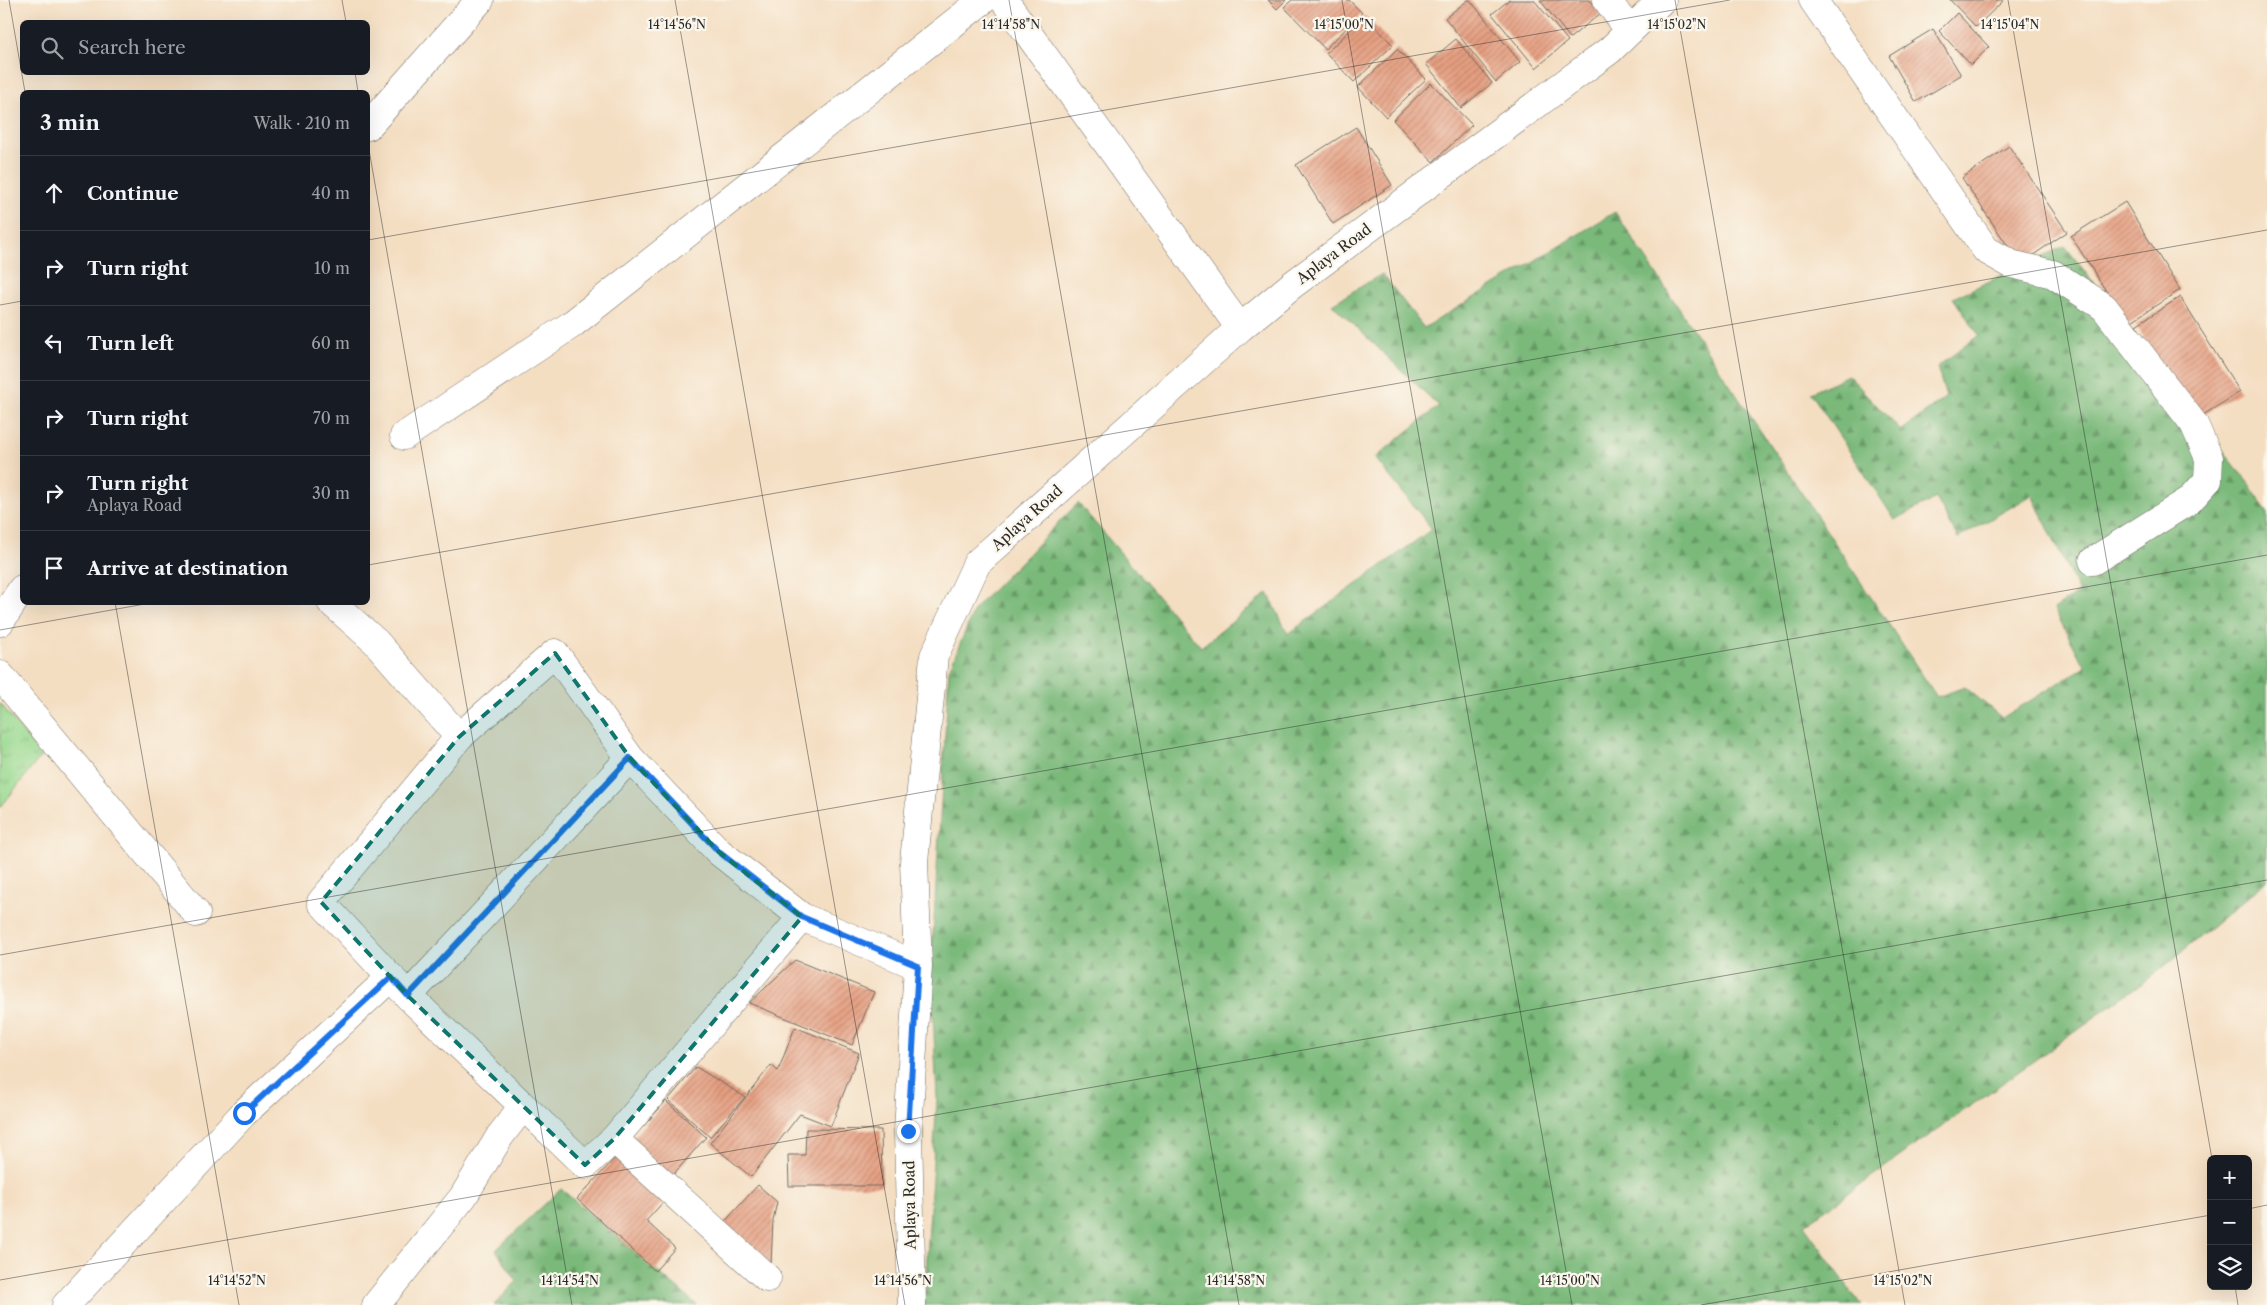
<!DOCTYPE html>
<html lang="en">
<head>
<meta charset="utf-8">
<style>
	:root { --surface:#171b24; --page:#242831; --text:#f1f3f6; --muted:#9ea1a6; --line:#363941 }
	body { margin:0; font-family:"Libre Caslon Text",serif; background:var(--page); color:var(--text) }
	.controls { position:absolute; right:15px; bottom:15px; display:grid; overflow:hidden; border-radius:8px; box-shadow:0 5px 20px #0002 }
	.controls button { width:45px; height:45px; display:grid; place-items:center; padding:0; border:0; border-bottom:1px solid var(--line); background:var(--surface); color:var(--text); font:25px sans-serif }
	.stop { position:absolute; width:15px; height:15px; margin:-11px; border:4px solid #1a73e8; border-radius:50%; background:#fff }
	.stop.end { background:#1a73e8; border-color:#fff; box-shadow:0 1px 5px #0008 }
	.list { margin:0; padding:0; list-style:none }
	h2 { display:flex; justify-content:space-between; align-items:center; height:65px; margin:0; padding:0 20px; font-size:21px }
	h2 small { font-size:16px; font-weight:400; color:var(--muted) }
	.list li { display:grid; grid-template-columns:32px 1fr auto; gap:15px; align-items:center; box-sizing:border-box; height:75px; padding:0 20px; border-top:1px solid var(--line) }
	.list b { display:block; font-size:19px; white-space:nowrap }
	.list p { margin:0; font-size:16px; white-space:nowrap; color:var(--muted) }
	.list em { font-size:16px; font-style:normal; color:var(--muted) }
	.icon { flex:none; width:28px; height:28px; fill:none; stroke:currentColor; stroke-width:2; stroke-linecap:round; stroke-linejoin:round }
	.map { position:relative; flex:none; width:2267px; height:1305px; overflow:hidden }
	.search { position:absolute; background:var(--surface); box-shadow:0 5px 20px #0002; left:20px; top:20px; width:350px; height:55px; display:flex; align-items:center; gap:12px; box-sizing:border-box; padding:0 18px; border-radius:8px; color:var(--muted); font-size:19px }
	.panel { position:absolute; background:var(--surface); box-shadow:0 5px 20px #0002; left:20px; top:90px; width:350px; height:515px; border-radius:8px }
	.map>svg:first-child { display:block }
</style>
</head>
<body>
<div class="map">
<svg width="2267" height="1305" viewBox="0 0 2267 1305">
	<defs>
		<pattern id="grass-tufts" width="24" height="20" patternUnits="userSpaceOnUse" patternTransform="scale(1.25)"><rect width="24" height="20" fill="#99d98f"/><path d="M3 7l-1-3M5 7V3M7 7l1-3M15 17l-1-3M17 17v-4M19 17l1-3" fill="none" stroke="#84ba7c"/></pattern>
		<pattern id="forest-firs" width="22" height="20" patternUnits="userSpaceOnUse" patternTransform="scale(1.25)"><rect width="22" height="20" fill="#7ab97a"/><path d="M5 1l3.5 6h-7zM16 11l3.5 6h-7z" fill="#649764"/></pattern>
		<pattern id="building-hatch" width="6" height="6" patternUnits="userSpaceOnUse" patternTransform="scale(1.25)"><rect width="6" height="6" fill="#e69f81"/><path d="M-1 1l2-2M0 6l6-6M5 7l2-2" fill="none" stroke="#bb826a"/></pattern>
	</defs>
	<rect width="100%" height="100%" fill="#fbf7ec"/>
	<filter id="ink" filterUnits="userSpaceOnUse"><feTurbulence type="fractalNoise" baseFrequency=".02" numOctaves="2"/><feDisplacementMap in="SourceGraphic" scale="10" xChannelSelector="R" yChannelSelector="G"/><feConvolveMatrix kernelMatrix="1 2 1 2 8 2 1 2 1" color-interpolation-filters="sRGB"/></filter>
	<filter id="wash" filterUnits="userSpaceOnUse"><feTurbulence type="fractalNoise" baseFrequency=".0096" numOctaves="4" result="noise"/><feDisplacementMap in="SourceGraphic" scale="20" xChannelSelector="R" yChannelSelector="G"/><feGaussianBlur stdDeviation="1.12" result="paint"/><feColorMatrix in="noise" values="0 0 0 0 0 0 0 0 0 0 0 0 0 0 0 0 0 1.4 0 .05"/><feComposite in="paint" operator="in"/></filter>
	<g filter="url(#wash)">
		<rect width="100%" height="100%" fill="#f4dec2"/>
		<!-- grass -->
		<path fill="url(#grass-tufts)" stroke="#62825d" d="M0 703 41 756 0 808Z"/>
		<!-- forest -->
		<path fill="url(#forest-firs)" stroke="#527252" d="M1615 212 1937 697 1965 687 2002 718 2085 667 2054 609 2079 592 2032 495 1958 538 1936 498 1895 520 1811 393 1848 375 1901 431 1946 397 1937 367 1979 335 1953 298 2065 246 2249 484 2267 512V881L2155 974 1804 1225 1861 1305H924L937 1099 931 968 949 670 975 608 1078 503 1201 647 1268 593 1288 634 1432 529 1375 458 1439 406 1332 304 1382 274 1424 328Z
			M561 1189 697 1305H494L517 1281 496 1250Z"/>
		<g id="blocks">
			<!-- building -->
			<path fill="url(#building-hatch)" d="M1268 0H1286L1277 9Z
				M1292 0H1349L1362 13 1325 49 1284 7Z
				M1468 0H1470L1520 62 1496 82 1445 18Z
				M1509 0H1534L1568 41 1536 68 1492 14Z
				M1540 0H1590L1601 13 1570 38Z
				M1950 0H2004L1976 27Z
				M1957 13 1989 47 1971 65 1939 31Z
				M1365 16 1393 45 1354 82 1326 53Z
				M1933 29 1961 75 1916 102 1889 56Z
				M1456 39 1492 83 1461 108 1426 64Z
				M1397 49 1426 79 1386 117 1358 87Z
				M1431 83 1472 125 1433 162 1393 120Z
				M1356 127 1392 185 1333 224 1296 165Z
				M2009 146 2067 232 2020 264 1962 178Z
				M2125 202 2180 290 2127 324 2071 236Z
				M2180 297 2240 392 2195 420 2136 325Z
				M795 960 874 992 852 1045 749 1003Z
				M795 1027 859 1053 831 1126 800 1114 751 1177 710 1143 771 1065 778 1071Z
				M696 1067 745 1097 710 1137 668 1100Z
				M666 1101 706 1137 672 1176 631 1140Z
				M806 1129 881 1130 882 1186H789L788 1155H805Z
				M618 1155 666 1199 646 1221 675 1248 655 1271 577 1199Z
				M758 1185 777 1202 773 1220 771 1264 720 1227Z"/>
		</g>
	</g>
	<g filter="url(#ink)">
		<use href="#blocks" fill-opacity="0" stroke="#716a60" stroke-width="1"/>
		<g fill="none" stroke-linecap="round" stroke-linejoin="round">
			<defs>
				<path id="minor" d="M1004 0 1240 328
					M1607 0 1629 30
					M1813 0 1986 250 2011 264 2053 274 2104 307 2194 424 2209 458 2208 480 2190 500 2093 561
					M368 126 480 0
					M404 436 571 325 983 0
					M331 602 376 642 459 737
					M0 622 22 589
					M0 675 196 913
					M802 917 614 1139 585 1165 408 996 321 902 459 737 555 653 630 758 719 852 802 917 918 966
					M408 996 630 758
					M614 1139 767 1278
					M66 1305 244 1113 391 977
					M376 1305 463 1197 500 1136 523 1106
					M912 1305 908 1131 918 966 914 862 934 656 977 563 1240 328 1292 285 1610 50 1662 0"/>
			</defs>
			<!-- minor casing -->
			<use href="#minor" stroke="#716a60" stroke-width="29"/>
			<!-- minor -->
			<use href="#minor" stroke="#fff" stroke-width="28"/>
		</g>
	</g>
	<g fill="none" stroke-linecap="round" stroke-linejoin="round" filter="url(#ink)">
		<!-- route -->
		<path stroke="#1a73e8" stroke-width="6" d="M244 1113 391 977 408 996 630 758 719 852 802 917 918 966 908 1131"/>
	</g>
	<!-- marked area -->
	<path fill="#0f766e" fill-opacity="0.2" stroke="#0f766e" stroke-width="4" stroke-dasharray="10 6" stroke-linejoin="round" d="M555 653 630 758 719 852 802 917 614 1139 585 1165 408 996 321 902 459 737Z"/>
	<!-- ticks -->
	<path fill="none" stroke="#2b2b2b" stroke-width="1" stroke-opacity="0.45" d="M9 0 25 92M342 0 346 22M675 0 905 1305M1009 0 1239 1305M1342 0 1572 1305M1675 0 1905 1305M2008 0 2212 1159M355 72 358 92M368 144 572 1305M368 240 1730 0M0 305 22 301M368 565 2267 230M115 602 239 1305M0 630 156 602M0 955 2267 555M2248 1209 2267 1205M0 1280 2267 880M2235 1286 2238 1305M1701 1305 2211 1215"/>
	<g text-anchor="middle" stroke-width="4.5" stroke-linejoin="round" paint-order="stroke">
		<!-- street labels -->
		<g font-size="15" fill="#2b2b2b" stroke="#fbf7ec">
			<text transform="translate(1334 254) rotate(-37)" y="5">Aplaya Road</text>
			<text transform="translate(1027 518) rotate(-42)" y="5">Aplaya Road</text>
			<text transform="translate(910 1205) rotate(-91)" y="5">Aplaya Road</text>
		</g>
	</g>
	<g font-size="12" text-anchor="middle" fill="#2b2b2b" stroke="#fbf7ec" stroke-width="4.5" stroke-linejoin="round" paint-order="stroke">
		<text x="677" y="29">14°14'56"N</text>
		<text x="1011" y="29">14°14'58"N</text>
		<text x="1344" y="29">14°15'00"N</text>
		<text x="1677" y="29">14°15'02"N</text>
		<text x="2010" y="29">14°15'04"N</text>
		<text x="237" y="1285">14°14'52"N</text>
		<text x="570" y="1285">14°14'54"N</text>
		<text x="903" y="1285">14°14'56"N</text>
		<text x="1236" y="1285">14°14'58"N</text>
		<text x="1570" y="1285">14°15'00"N</text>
		<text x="1903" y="1285">14°15'02"N</text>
	</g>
</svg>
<div class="controls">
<button>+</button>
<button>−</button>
<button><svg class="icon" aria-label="layers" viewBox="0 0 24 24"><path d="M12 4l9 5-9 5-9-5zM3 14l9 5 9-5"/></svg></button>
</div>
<div class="stop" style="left:244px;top:1113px"></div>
<div class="stop end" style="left:908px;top:1131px"></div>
<div class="search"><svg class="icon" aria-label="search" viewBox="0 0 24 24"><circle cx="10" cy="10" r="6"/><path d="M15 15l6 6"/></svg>Search here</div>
<section class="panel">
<h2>3 min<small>Walk · 210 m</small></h2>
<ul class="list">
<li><svg class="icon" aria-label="ahead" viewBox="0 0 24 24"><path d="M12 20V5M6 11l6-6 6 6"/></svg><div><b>Continue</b></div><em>40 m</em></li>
<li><svg class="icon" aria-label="right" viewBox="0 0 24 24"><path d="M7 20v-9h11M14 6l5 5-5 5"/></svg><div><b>Turn right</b></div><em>10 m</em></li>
<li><svg class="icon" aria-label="left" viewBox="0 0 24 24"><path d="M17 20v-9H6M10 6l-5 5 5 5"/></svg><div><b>Turn left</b></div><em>60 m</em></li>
<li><svg class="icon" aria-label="right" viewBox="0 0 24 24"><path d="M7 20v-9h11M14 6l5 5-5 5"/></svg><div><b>Turn right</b></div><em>70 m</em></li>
<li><svg class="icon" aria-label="right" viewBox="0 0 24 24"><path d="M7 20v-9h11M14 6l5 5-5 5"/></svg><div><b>Turn right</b><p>Aplaya Road</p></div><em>30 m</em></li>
<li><svg class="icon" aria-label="arrive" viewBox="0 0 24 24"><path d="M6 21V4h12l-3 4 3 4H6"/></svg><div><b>Arrive at destination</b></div></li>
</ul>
</section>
</div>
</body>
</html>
